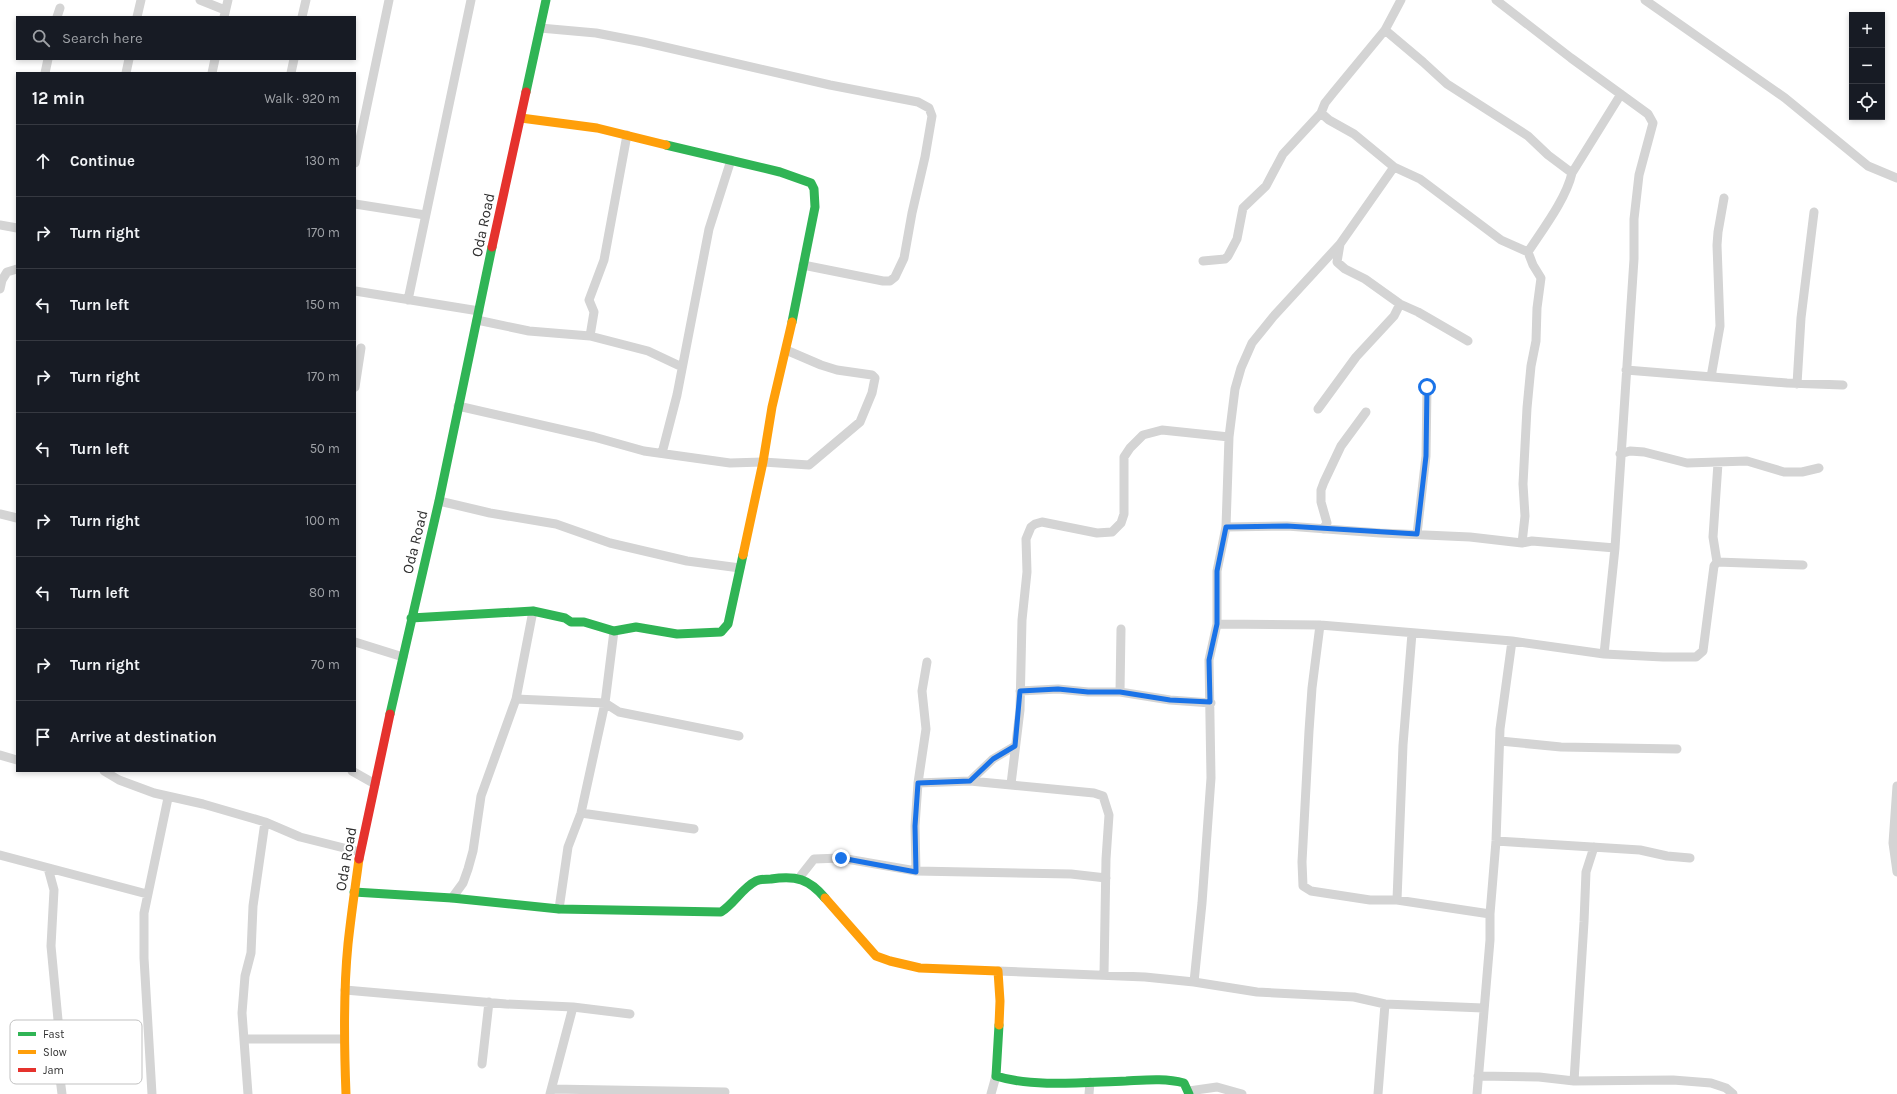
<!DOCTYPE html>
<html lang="en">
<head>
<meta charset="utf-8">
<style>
	:root { --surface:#171b24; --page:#20242c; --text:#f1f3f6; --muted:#9ea1a6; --line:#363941 }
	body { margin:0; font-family:Karla,sans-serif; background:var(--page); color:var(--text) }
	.controls { position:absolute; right:12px; top:12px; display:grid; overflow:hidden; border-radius:0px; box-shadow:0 2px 6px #0003 }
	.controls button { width:36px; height:36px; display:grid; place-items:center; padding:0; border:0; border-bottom:1px solid var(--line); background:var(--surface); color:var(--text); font:20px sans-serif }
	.stop { position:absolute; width:12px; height:12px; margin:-9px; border:3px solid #1a73e8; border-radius:50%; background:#fff }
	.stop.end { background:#1a73e8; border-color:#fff; box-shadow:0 1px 4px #0008 }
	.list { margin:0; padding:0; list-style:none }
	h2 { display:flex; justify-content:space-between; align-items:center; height:52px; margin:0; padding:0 16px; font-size:17px }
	h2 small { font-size:13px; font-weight:400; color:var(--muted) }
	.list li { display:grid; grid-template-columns:26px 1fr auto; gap:12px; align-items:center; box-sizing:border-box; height:72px; padding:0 16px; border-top:1px solid var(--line) }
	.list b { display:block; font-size:15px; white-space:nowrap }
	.list em { font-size:13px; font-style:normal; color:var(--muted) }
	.icon { flex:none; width:22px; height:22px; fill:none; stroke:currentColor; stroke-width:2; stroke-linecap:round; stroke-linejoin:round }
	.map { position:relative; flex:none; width:1897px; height:1094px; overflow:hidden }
	.search { position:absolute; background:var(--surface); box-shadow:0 2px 6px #0003; left:16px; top:16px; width:340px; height:44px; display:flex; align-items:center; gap:10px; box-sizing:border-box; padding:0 14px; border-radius:0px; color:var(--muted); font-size:15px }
	.panel { position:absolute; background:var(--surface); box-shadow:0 2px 6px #0003; left:16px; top:72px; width:340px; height:700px; border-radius:0px }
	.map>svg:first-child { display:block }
</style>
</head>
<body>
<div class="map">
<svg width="1897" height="1094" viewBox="0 0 1897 1094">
	<rect width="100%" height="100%" fill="#fff"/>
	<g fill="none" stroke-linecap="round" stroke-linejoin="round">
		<!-- street -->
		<path stroke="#d4d4d4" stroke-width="9" d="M200 0 225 10
			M1401 0 1385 30 1333 93 1325 103 1321 113 1329 120 1354 134 1394 167 1420 179 1501 240 1528 252
			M1496 0 1571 58 1648 114 1653 123 1639 175 1634 219V259L1615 548 1604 654
			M1645 0 1785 98 1868 166 1897 178
			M57 17 60 8
			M137 17 141 0
			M224 17 228 0
			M302 17 306 0
			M540 28 596 33 643 42 830 85 918 102 929 108 932 116 925 157 912 213 904 258 895 277 890 281H883L803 265
			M1385 30 1423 62 1447 84 1528 136 1548 155 1572 173
			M45 73 48 59
			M126 73 129 59
			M212 73 215 59
			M291 73 294 59
			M355 163 389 0
			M355 204 425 215
			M0 225 17 228
			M1340 244 1337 262 1345 269 1365 279 1400 304 1418 312 1468 341
			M1203 261 1225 259 1228 256 1237 239 1243 208 1266 186 1283 154 1321 113
			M0 289 2 280 7 272 17 269
			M355 291 479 311
			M408 300 471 0
			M477 320 529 331 590 336 648 351 682 367
			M590 336 594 312 589 300 604 260 627 135
			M1626 370 1787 383 1843 385
			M1711 377 1720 326 1717 245 1718 232 1724 198
			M1797 384 1801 318 1814 212
			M355 387 361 348
			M458 406 594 437 644 451 730 463 763 462 809 465 860 422 872 393 875 378 872 375 837 370 821 365 786 350
			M1318 409 1356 357 1394 316 1400 304
			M662 453 677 395 709 229 731 160
			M1620 454 1630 451 1644 452 1687 463 1747 461 1784 472H1802L1819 468
			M439 501 490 513 556 524 610 543 687 561 740 568
			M0 514 17 518
			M1226 527 1287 526 1380 533 1470 537 1522 543 1532 541 1615 548
			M1323 529 1327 523 1321 502V490L1324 482 1341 446 1366 412
			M1417 534 1426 456 1427 387
			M1522 543 1525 516 1523 484 1527 408 1531 366 1536 341 1537 308 1541 278 1533 265 1528 252C1543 229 1566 199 1572 173L1621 94
			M1717 562 1803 565
			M1217 624 1320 625 1512 641 1604 654 1663 657H1696L1703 651 1714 566 1717 562 1713 537 1718 463
			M1320 625 1312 688 1309 731 1302 862 1303 886 1311 891 1370 900H1397L1490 914
			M355 642 403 657
			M1020 691 1058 689 1088 692H1120L1170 700 1211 703
			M1120 692 1121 629
			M516 699 605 703 619 712 739 736
			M1500 741 1561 747 1677 749
			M0 755 17 760
			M104 771 119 780 154 793 203 804 265 822 300 837 360 852
			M352 771 375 784
			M970 781 993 759 1015 746
			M918 783 970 781 1094 793 1103 796 1109 815 1106 859 1104 974
			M1011 784 1020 710 1022 620 1027 572 1026 539 1031 527 1035 524 1042 522 1097 533 1112 532 1121 523 1124 514V457L1130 448 1143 435 1162 430 1229 437
			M1897 786 1893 843 1897 872
			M581 813 694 829
			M1496 841 1640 850 1667 856 1690 858
			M0 855 147 894
			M48 868 54 890 51 946 60 1041 59 1070 62 1094
			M916 871 915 826 918 783 926 729 922 691 927 662
			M799 878 814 859 841 858 916 871 1071 874 1106 878
			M452 898 463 883 468 869 473 851 481 796 516 699 533 611
			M1397 900 1403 745 1412 633
			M559 909 568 847 581 813 605 703 614 631
			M998 971 1145 977 1194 982 1257 992 1354 997 1385 1004 1483 1008
			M1194 982 1202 903 1211 778 1209 660 1217 624V571L1226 527 1229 437 1235 389 1241 368 1252 343 1273 317 1340 244 1394 167
			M345 990 506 1004 573 1007 630 1014
			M245 1039H344
			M482 1064 489 1002
			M1478 1076 1539 1077 1574 1081 1673 1080 1711 1083 1726 1088 1733 1094
			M1574 1081 1584 922 1586 872 1594 847
			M552 1089 725 1092
			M1189 1091 1217 1087 1242 1094
			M152 1094 144 958V913L168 798
			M248 1094 242 1013 245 976 251 953 253 906 265 822
			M550 1094 573 1007
			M991 1094 996 1076
			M1089 1094 1090 1082
			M1378 1094 1385 1004
			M1477 1094 1490 940V914L1496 841 1500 729 1512 641"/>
		<!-- fast -->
		<path stroke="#30b455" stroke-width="9" d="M526 92 546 0
			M666 145 780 172 811 183 814 189 815 207 792 322
			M411 618 533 611 565 618 571 622H584L614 631 636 627 677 634 721 632 728 624 743 555
			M390 714 439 501 492 247
			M354 892 452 898 559 909 721 912C734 904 742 888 756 881 760 879 766 879 771 879 796 875 809 879 825 898
			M999 1025 996 1076C1034 1088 1087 1082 1126 1081 1146 1080 1165 1078 1184 1083L1189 1094"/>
		<!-- slow -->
		<path stroke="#ff9f0a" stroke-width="9" d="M521 118 597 128 666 145
			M743 555 763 462 772 407 792 322
			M825 898 876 956 890 961 920 968 998 971 1000 1001 999 1025
			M346 1094C344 1044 343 994 348 944 351 916 355 888 359 859"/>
		<!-- jam -->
		<path stroke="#e5322d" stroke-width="9" d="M492 247 526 92
			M359 859 390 714"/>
	</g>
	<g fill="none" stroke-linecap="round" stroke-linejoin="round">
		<!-- route -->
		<path stroke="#1a73e8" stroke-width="5" d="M841 858 916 872 915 826 918 783 970 781 993 759 1015 746 1020 691 1058 689 1088 692H1120L1170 700 1210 702 1209 660 1217 624V571L1226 527 1287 526 1417 534 1426 456 1427 387"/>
	</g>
	<g text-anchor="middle" stroke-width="4" stroke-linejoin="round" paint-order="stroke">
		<!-- street labels -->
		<g font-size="15" fill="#303030" stroke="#fff">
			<text transform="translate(483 225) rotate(-78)" y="5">Oda Road</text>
			<text transform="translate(415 542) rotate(-76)" y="5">Oda Road</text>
			<text transform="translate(346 859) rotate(-80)" y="5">Oda Road</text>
		</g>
	</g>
	<!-- legend -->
	<rect x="10" y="1020" width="132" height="64" rx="6" fill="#fff" stroke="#c1c1c1" stroke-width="1"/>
	<rect x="18" y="1032" width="18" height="4" fill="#30b455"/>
	<rect x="18" y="1050" width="18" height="4" fill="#ff9f0a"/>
	<rect x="18" y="1068" width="18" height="4" fill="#e5322d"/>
	<g font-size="11" fill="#303030">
		<text x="43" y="1038">Fast</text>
		<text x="43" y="1056">Slow</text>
		<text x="43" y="1074">Jam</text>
	</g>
</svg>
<div class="controls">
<button>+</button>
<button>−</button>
<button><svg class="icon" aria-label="locate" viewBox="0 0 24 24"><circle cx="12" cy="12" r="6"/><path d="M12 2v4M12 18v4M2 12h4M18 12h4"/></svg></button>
</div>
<div class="stop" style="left:1427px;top:387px"></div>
<div class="stop end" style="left:841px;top:858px"></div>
<div class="search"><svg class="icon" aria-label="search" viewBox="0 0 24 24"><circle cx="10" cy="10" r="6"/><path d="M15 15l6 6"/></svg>Search here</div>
<section class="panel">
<h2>12 min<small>Walk · 920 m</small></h2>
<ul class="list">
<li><svg class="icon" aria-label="ahead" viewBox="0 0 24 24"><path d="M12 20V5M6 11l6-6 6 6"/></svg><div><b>Continue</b></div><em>130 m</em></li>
<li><svg class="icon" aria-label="right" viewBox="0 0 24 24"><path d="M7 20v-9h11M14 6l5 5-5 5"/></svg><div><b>Turn right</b></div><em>170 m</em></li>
<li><svg class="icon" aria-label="left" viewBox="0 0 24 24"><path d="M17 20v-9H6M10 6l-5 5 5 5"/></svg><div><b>Turn left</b></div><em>150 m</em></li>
<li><svg class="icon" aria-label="right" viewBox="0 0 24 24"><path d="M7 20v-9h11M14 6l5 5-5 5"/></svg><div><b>Turn right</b></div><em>170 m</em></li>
<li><svg class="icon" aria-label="left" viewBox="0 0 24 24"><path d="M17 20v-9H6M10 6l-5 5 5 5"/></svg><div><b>Turn left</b></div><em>50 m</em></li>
<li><svg class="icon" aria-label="right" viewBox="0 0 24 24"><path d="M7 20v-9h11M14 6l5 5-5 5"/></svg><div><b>Turn right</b></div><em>100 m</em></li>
<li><svg class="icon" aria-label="left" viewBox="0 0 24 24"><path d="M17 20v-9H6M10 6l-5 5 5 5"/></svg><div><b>Turn left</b></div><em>80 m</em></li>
<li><svg class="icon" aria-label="right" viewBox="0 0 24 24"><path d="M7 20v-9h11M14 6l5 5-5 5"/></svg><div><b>Turn right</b></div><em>70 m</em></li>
<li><svg class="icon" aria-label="arrive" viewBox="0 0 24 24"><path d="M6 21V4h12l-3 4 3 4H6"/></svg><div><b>Arrive at destination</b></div></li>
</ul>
</section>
</div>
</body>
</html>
